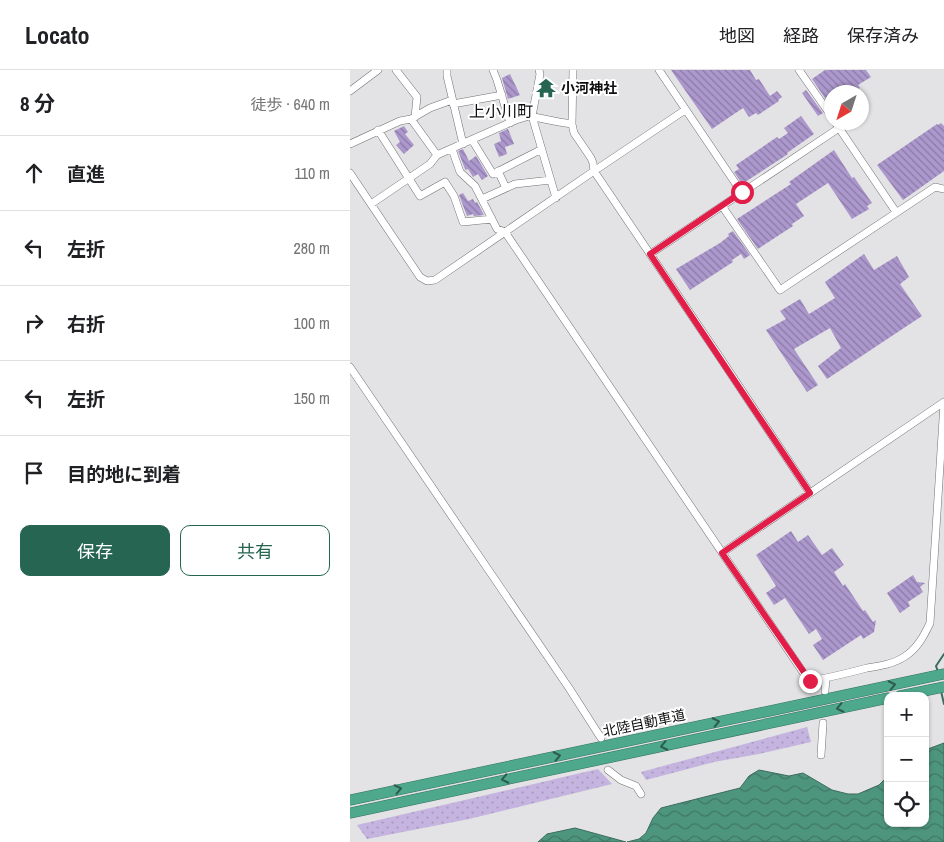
<!DOCTYPE html>
<html lang="ja">
<head>
<meta charset="utf-8">
<style>
	:root { --surface:#fff; --page:#f6f6f6; --text:#202124; --muted:#757577; --line:#e0e0e0; --accent:#256552 }
	body { margin:0; font-family:"Archivo Narrow","Noto Sans JP",sans-serif; background:var(--page); color:var(--text) }
	.controls { position:absolute; right:15px; bottom:15px; display:grid; overflow:hidden; border-radius:10px; box-shadow:0 1px 4px #0004 }
	.controls button { width:45px; height:45px; display:grid; place-items:center; padding:0; border:0; border-bottom:1px solid var(--line); background:var(--surface); color:var(--text); font:25px sans-serif }
	.compass { position:absolute; left:474px; top:15px; width:45px; height:45px; border-radius:50%; background:var(--surface); box-shadow:0 1px 4px #0004; rotate:219deg }
	.stop { position:absolute; width:15px; height:15px; margin:-11px; border:4px solid #e11d48; border-radius:50%; background:#fff }
	.stop.end { background:#e11d48; border-color:#fff; box-shadow:0 1px 5px #0008 }
	.list { margin:0; padding:0; list-style:none }
	h2 { display:flex; justify-content:space-between; align-items:center; height:65px; margin:0; padding:0 20px; font-size:21px }
	h2 small { font-size:16px; font-weight:400; color:var(--muted) }
	.list li { display:grid; grid-template-columns:32px 1fr auto; gap:15px; align-items:center; box-sizing:border-box; height:75px; padding:0 20px; border-top:1px solid var(--line) }
	.list b { display:block; font-size:19px; white-space:nowrap }
	.list em { font-size:16px; font-style:normal; color:var(--muted) }
	.actions { display:flex; gap:10px; padding:15px 20px }
	.actions a { flex:1; padding:11px 0; border:1px solid var(--accent); border-radius:10px; text-align:center; font-size:18px; color:var(--accent) }
	.actions .main { background:var(--accent); color:#fff }
	.icon { flex:none; width:28px; height:28px; fill:none; stroke:currentColor; stroke-width:2; stroke-linecap:round; stroke-linejoin:round }
	.map { position:relative; flex:none; width:594px; height:772px; overflow:hidden }
	header { display:flex; align-items:center; gap:30px; box-sizing:border-box; height:70px; padding:0 25px; background:var(--surface); border-bottom:1px solid var(--line) }
	header strong { font-size:24px }
	nav { display:flex; gap:28px; margin-inline-start:auto; font-size:18px }
	main { display:flex }
	aside { flex:1; background:var(--surface) }
	.map>svg:first-child { display:block }
</style>
</head>
<body>
<header>
<strong>Locato</strong>
<nav><a>地図</a><a>経路</a><a>保存済み</a></nav>
</header>
<main>
<aside>
<h2>8 分<small>徒歩 · 640 m</small></h2>
<ul class="list">
<li><svg class="icon" aria-label="ahead" viewBox="0 0 24 24"><path d="M12 20V5M6 11l6-6 6 6"/></svg><div><b>直進</b></div><em>110 m</em></li>
<li><svg class="icon" aria-label="left" viewBox="0 0 24 24"><path d="M17 20v-9H6M10 6l-5 5 5 5"/></svg><div><b>左折</b></div><em>280 m</em></li>
<li><svg class="icon" aria-label="right" viewBox="0 0 24 24"><path d="M7 20v-9h11M14 6l5 5-5 5"/></svg><div><b>右折</b></div><em>100 m</em></li>
<li><svg class="icon" aria-label="left" viewBox="0 0 24 24"><path d="M17 20v-9H6M10 6l-5 5 5 5"/></svg><div><b>左折</b></div><em>150 m</em></li>
<li><svg class="icon" aria-label="arrive" viewBox="0 0 24 24"><path d="M6 21V4h12l-3 4 3 4H6"/></svg><div><b>目的地に到着</b></div></li>
</ul>
<div class="actions"><a class="main">保存</a><a>共有</a></div>
</aside>
<div class="map">
<svg width="594" height="772" viewBox="0 0 594 772">
	<defs>
		<pattern id="grass-dots" width="8" height="8" patternUnits="userSpaceOnUse" patternTransform="scale(1.25)"><rect width="8" height="8" fill="#c4b4df"/><path d="M2 2h.1M6 6h.1" fill="none" stroke="#a79abe" stroke-width="1.8" stroke-linecap="round"/></pattern>
		<pattern id="water-waves" width="16" height="10" patternUnits="userSpaceOnUse" patternTransform="scale(1.25)"><rect width="16" height="10" fill="#4e957e"/><path d="M0 5q4-4 8 0t8 0" fill="none" stroke="#3f7866"/></pattern>
		<pattern id="building-back-hatch" width="6" height="6" patternUnits="userSpaceOnUse" patternTransform="scale(1.25)"><rect width="6" height="6" fill="#ac98cd"/><path d="M-1 5l2 2M0 0l6 6M5-1l2 2" fill="none" stroke="#8a7aa5"/></pattern>
	</defs>
	<rect width="100%" height="100%" fill="#e3e2e5"/>
	<!-- grass -->
	<path fill="url(#grass-dots)" d="M457 657 461 672 409 684 364 692 296 710 291 702Z
		M248 699 262 714 119 749 17 769 7 755Z"/>
	<!-- water -->
	<path fill="url(#water-waves)" stroke="#3b6c5d" d="M594 673V772H277L289 769 296 763 303 748 311 738 390 718 399 706 409 700 439 706 453 703 482 720 498 724H508L529 715 538 706V753H575V680Z
		M225 758 276 772H188L197 764Z"/>
	<g fill="none" stroke-linecap="round" stroke-linejoin="round">
		<!-- stream -->
		<path stroke="#3b6c5d" stroke-width="2" d="M588 602 586 596 594 584
			M591 621 594 634"/>
	</g>
	<!-- building -->
	<path fill="url(#building-back-hatch)" d="M321 0H400L406 10 409 9 420 26 427 21 432 27 428 30 429 31 408 45 406 43 399 47 393 38 362 59Z
		M475 0H516L521 7 508 15 510 18 503 22H482L481 37 462 9Z
		M160 4 170 25 158 29 152 8Z
		M456 20 473 43 468 46 452 23Z
		M451 46 464 64 437 83 438 84 392 114 384 102 389 99 386 95 427 67 429 69 438 63 434 58Z
		M591 53 594 56V101L553 130 527 95 587 54 588 55Z
		M54 56 58 62 55 64 64 75 54 84 46 75 50 72 44 61Z
		M158 59 164 74 155 77 157 84 149 87 144 74 151 71 149 63Z
		M113 79 119 91 126 86 138 106 132 110 128 104 123 107 118 99 116 100 115 99 108 81Z
		M484 80 502 108 504 107 522 133 517 136 519 139 502 149 478 113 446 134 454 146 442 154 443 156 408 179 387 149 441 114 439 112Z
		M113 123 118 131 123 129 125 133 127 132 134 145 124 146 123 144 117 146 109 125Z
		M383 161 400 185 394 189 391 184 382 190 383 192 340 220 326 199 370 173 379 166 378 164Z
		M514 184 524 200 547 186 559 207 550 214 572 246 477 309 468 296 491 278 480 258 444 279 468 315 457 322 416 260 436 249 430 241 450 229 459 244 485 228 475 212Z
		M441 461 448 472 458 465 472 485 482 478 494 495 484 502 493 516 495 514 513 541 515 540 523 552 526 550 524 562 513 569 511 565 473 590 463 575 472 569 466 559 459 564 435 528 424 535 416 523 426 516 406 485Z
		M563 505 567 512 575 513 570 517 573 522 558 532 560 536 550 543 537 523Z"/>
	<g fill="none" stroke-linecap="round" stroke-linejoin="round">
		<defs>
			<path id="minor" d="M46 0 67 27 65 47
				M97 0V6L113 74
				M143 0 147 10 160 53
				M189 0 190 4 182 46 206 128
				M309 0 392 123
				M449 0 482 47
				M0 21 28 0
				M103 34 152 25
				M335 40 244 101 371 289 460 423
				M61 49 87 85
				M485 52 546 142
				M28 60 70 126 95 112 104 126 113 152 142 149
				M122 70 143 104 192 79
				M0 74 50 51 61 49 80 38 102 30
				M102 79 110 102 125 116 147 159 155 162 459 611C479 608 498 603 517 598 530 596 543 594 554 587 567 579 574 566 580 553L594 333
				M148 101 156 118
				M0 103 70 207 77 211 85 210 244 101 243 93 241 88 224 63 222 54 223 0
				M132 129 165 114 201 110
				M21 134 80 94 87 85 166 50 179 46 209 52 222 54
				M372 136 430 220 585 117 594 119
				M300 184 489 58
				M0 297 219 618 251 668
				M372 483 594 332
				M475 621 476 608
				M471 685 473 653
				M258 700 271 710 286 716 291 724"/>
			<path id="highway" d="M550 626 594 617
				M0 730 594 604
				M0 743 538 628"/>
		</defs>
		<!-- minor casing -->
		<use href="#minor" stroke="#727175" stroke-width="8"/>
		<!-- highway casing -->
		<use href="#highway" stroke="#377260" stroke-width="11"/>
		<!-- minor -->
		<use href="#minor" stroke="#fff" stroke-width="7"/>
		<!-- highway -->
		<use href="#highway" stroke="#4da88c" stroke-width="10"/>
	</g>
	<!-- one-way arrows -->
	<defs><path id="oneway-chevron" d="M-2-3.5L2.5 0L-2 3.5" fill="none" stroke-width="1.6" stroke-linecap="round" stroke-linejoin="round" transform="scale(1.25)"/></defs>
	<g stroke="#2e5b4e">
		<use href="#oneway-chevron" transform="translate(542 615) rotate(-12)"/>
		<use href="#oneway-chevron" transform="translate(490 638) rotate(168)"/>
		<use href="#oneway-chevron" transform="translate(366 652) rotate(-12)"/>
		<use href="#oneway-chevron" transform="translate(314 676) rotate(168)"/>
		<use href="#oneway-chevron" transform="translate(207 686) rotate(-12)"/>
		<use href="#oneway-chevron" transform="translate(155 709) rotate(168)"/>
		<use href="#oneway-chevron" transform="translate(48 719) rotate(-12)"/>
	</g>
	<g fill="none" stroke-linecap="round" stroke-linejoin="round">
		<!-- route -->
		<path stroke="#e11d48" stroke-width="6" d="M392 122 300 184 460 423 372 483 460 611"/>
	</g>
	<!-- icons -->
	<defs>
		<symbol id="temple-bare" viewBox="-9 -9 18 18"><path d="M0-6L5-2H3V0L6.5 2.5H4V6H1.5V3h-3V6H-4V2.5H-6.5L-3 0V-2H-5Z" fill="#256552" stroke="#fff" stroke-width="2.5" paint-order="stroke"/></symbol>
	</defs>
	<g fill-rule="evenodd">
		<use href="#temple-bare" x="182" y="4" width="28" height="28"/>
	</g>
	<g text-anchor="middle" stroke-width="4" stroke-linejoin="round" paint-order="stroke">
		<!-- poi labels -->
		<g font-size="14" font-weight="bold" fill="#0e0e0f" stroke="#fff" text-anchor="start">
			<text x="211" y="23">小河神社</text>
		</g>
		<!-- street labels -->
		<g font-size="14" fill="#0e0e0f" stroke="#fff">
			<text transform="translate(294 653) rotate(-12)" y="5">北陸自動車道</text>
		</g>
		<!-- quarter labels -->
		<g font-size="16" fill="#0e0e0f" stroke="#fff">
			<text x="151" y="47">上小川町</text>
		</g>
	</g>
</svg>
<div class="controls">
<button>+</button>
<button>−</button>
<button><svg class="icon" aria-label="locate" viewBox="0 0 24 24"><circle cx="12" cy="12" r="6"/><path d="M12 2v4M12 18v4M2 12h4M18 12h4"/></svg></button>
</div>
<svg class="compass" viewBox="-18 -18 36 36"><path d="M0-13l5 13h-10z" fill="#e53935"/><path d="M0 13l5-13h-10z" fill="#757577"/></svg>
<div class="stop" style="left:392px;top:122px"></div>
<div class="stop end" style="left:460px;top:611px"></div>
</div>
</main>
</body>
</html>
